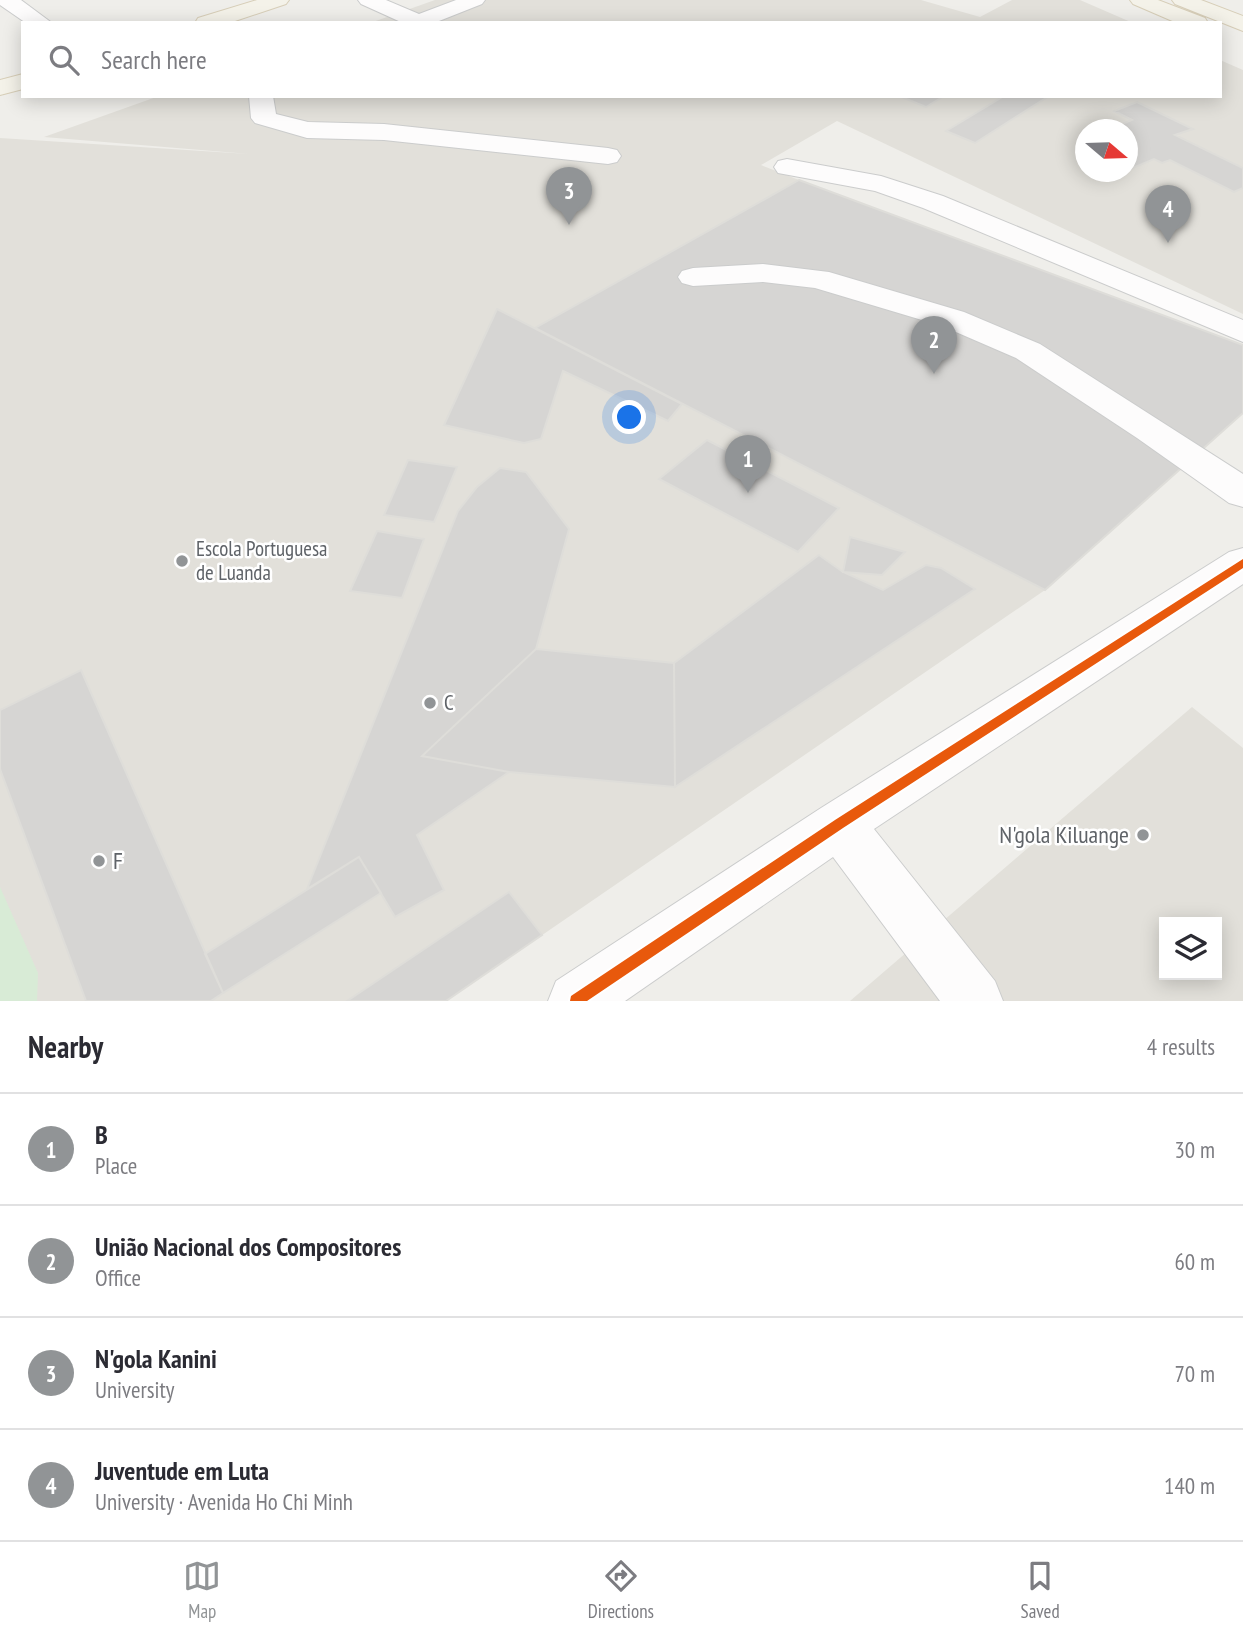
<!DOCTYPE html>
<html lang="en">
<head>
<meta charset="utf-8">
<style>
	:root { --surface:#fff; --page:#f2f2f3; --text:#2b2b33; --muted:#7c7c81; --line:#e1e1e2; --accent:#919496 }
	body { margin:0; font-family:"PT Sans Narrow",sans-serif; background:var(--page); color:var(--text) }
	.controls { position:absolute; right:21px; bottom:21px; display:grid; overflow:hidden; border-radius:0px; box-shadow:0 4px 18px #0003 }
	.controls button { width:63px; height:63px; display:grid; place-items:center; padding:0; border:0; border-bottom:2px solid var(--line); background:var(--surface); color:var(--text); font:35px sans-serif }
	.compass { position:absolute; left:1075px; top:119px; width:63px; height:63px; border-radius:50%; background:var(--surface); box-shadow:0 4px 18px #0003; rotate:109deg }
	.you { position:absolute; left:630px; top:418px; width:24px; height:24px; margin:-18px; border:5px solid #fff; border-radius:50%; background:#1a73e8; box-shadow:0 0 0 10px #1a73e833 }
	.badge { display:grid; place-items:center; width:46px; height:46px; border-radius:50%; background:var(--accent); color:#fff; font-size:23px; font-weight:700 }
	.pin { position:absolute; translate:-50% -58px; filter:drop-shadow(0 2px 4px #0008) }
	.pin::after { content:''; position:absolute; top:37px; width:24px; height:21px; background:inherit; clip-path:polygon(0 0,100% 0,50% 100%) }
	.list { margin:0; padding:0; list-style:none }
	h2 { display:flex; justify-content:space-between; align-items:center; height:91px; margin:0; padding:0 28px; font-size:30px }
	h2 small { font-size:23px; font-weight:400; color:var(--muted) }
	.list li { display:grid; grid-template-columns:46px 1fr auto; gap:21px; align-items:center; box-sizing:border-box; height:112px; padding:0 28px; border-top:2px solid var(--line) }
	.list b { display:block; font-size:26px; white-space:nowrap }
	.list p { margin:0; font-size:23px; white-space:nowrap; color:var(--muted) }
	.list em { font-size:23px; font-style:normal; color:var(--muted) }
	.icon { flex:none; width:38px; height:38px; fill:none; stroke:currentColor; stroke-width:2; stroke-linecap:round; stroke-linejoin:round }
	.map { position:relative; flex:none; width:1243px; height:1001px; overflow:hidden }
	.search { position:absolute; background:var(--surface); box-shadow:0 4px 18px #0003; left:21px; right:21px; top:21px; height:77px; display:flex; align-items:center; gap:18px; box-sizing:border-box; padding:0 24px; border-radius:0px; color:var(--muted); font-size:26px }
	.sheet { height:539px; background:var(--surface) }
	nav { display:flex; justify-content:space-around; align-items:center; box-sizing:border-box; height:98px; border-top:2px solid var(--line); background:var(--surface); font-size:19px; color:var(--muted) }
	nav a { display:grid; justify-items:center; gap:4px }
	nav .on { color:var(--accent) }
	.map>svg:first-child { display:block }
</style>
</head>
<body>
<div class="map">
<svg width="1243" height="1001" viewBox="0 0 1243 1001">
	<rect width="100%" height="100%" fill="#efeeea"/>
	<!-- education -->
	<path fill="#e2e0da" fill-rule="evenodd" d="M435 0H921L980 17 1012 0H1080L1133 23H370Z
		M1220 60 1243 70V314L837 121 761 165 799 180 536 328 1045 590 446 1001H0V138L249 154 44 137 159 96H1220ZM1086 130H1128V172H1086Z
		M1192 707 1243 748V1001H850ZM1164 922H1217V975H1164Z"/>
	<!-- green -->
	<path fill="#d8ebd6" d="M0 887 38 973 37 1001H0Z"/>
	<!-- building -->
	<path fill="#d6d5d3" stroke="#deddd9" stroke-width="2" d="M899 96H944L926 107Z
		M1004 96H1049L975 143 946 131Z
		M1137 102 1193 129 1175 135 1243 168V188L1234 192 1170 160 1162 163 1154 159 1128 170V130H1107L1132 120 1114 111Z
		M799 180 1243 345V413L1045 590 535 328Z
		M497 309 682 404 668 421 563 371 541 439 524 443 444 425Z
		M707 440 839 508 798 552 659 479Z
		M408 460 457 467 434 522 384 515Z
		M500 468 526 472 569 529 536 649 422 756 509 772 417 835 444 890 395 917 359 857 307 889 458 511 477 487Z
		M377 531 424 539 402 598 350 591Z
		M850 537 905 552 882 575 843 572Z
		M819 555 843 572 883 590 926 565 941 568 975 589 675 787 674 663Z
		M536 649 674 663 675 787 509 772 422 756Z
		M81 670 223 993 211 1001H86L0 769V710Z
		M359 857 381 893 223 993 205 954Z
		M509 892 542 935 446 1001H347Z"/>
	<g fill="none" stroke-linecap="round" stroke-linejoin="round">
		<defs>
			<path id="minor" d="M0 0H21L52 23H26L0 5Z
				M358 0H386L419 14 456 0H485L482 4 434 23H403L361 4Z
				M249 96H273L276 114 308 122 384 124 608 148 617 150 621 156 617 162 608 164 384 140 307 138 255 123 251 118Z
				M787 159 881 176 943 196 1243 320V342L923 208 875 191 778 173 774 167 778 161Z
				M763 264 829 272 964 312 1040 344 1243 474V507L1229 503 1137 438 1016 358 942 326 815 288 763 282 693 286 682 283 678 277 682 271 693 268Z
				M1243 548V584L874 829 995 981 1003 1001H940L833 857 625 1001H548L556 981 821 808 1229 552Z"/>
			<path id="major" d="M257 0H289L286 4 229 23H195L198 18Z
				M1130 0H1158L1205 18 1208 23H1177L1133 4Z
				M1172 0H1201L1243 16V31L1175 4Z
				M23 74V89L0 95V80Z"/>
		</defs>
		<!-- minor casing -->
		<use href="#minor" stroke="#cbcccc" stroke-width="2"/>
		<!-- major casing -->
		<use href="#major" stroke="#d7ceb8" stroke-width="2"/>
		<!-- minor -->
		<use href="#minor" fill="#fdfcfc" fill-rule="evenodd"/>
		<!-- major -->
		<use href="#major" fill="#f4f2e9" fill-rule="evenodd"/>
		<defs>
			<path id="cycleway" d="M1243 559V568L843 828 587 1001H570L571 996 835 820Z"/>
		</defs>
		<!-- cycleway casing -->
		<use href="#cycleway" stroke="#fff" stroke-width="4"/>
		<!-- cycleway -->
		<use href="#cycleway" fill="#e8590c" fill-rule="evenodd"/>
	</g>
	<!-- markers -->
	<g fill="#919496" stroke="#fff" stroke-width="2.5">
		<circle cx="182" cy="561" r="7"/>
		<circle cx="430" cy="703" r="7"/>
		<circle cx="1143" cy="835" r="7"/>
		<circle cx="99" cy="861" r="7"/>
	</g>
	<g text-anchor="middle" stroke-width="5" stroke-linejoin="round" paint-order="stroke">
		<!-- poi labels -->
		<g font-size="21" fill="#5f6368" stroke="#fff" text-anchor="start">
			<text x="196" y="556">Escola Portuguesa<tspan x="196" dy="24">de Luanda</tspan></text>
			<text x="444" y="710">C</text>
		</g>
		<!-- near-poi labels -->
		<g font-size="24" fill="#5f6368" stroke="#fff" text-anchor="end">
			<text x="1129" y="843">N'gola Kiluange</text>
			<text x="113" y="869" text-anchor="start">F</text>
		</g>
	</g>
</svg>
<div class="controls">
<button><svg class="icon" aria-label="layers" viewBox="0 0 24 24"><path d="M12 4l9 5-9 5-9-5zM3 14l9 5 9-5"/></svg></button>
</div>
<svg class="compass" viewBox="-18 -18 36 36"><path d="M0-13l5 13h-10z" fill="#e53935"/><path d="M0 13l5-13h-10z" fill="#7c7c81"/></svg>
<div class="you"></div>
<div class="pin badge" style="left:748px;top:493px">1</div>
<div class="pin badge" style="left:934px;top:374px">2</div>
<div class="pin badge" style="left:569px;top:225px">3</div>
<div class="pin badge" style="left:1168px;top:243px">4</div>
<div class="search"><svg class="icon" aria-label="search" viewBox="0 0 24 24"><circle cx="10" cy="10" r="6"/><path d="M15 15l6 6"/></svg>Search here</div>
</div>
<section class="sheet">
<h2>Nearby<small>4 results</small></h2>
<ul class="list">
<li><span class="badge">1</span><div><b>B</b><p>Place</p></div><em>30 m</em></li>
<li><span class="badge">2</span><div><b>União Nacional dos Compositores</b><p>Office</p></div><em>60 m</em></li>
<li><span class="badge">3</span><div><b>N'gola Kanini</b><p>University</p></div><em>70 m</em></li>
<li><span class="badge">4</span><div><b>Juventude em Luta</b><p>University · Avenida Ho Chi Minh</p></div><em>140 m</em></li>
</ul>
</section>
<nav>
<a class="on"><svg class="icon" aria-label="map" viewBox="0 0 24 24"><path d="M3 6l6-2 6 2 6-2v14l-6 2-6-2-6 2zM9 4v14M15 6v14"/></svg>Map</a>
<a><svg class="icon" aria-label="directions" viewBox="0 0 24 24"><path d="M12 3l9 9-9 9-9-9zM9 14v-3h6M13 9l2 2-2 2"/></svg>Directions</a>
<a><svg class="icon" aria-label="saved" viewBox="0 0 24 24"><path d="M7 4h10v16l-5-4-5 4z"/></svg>Saved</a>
</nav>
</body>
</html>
